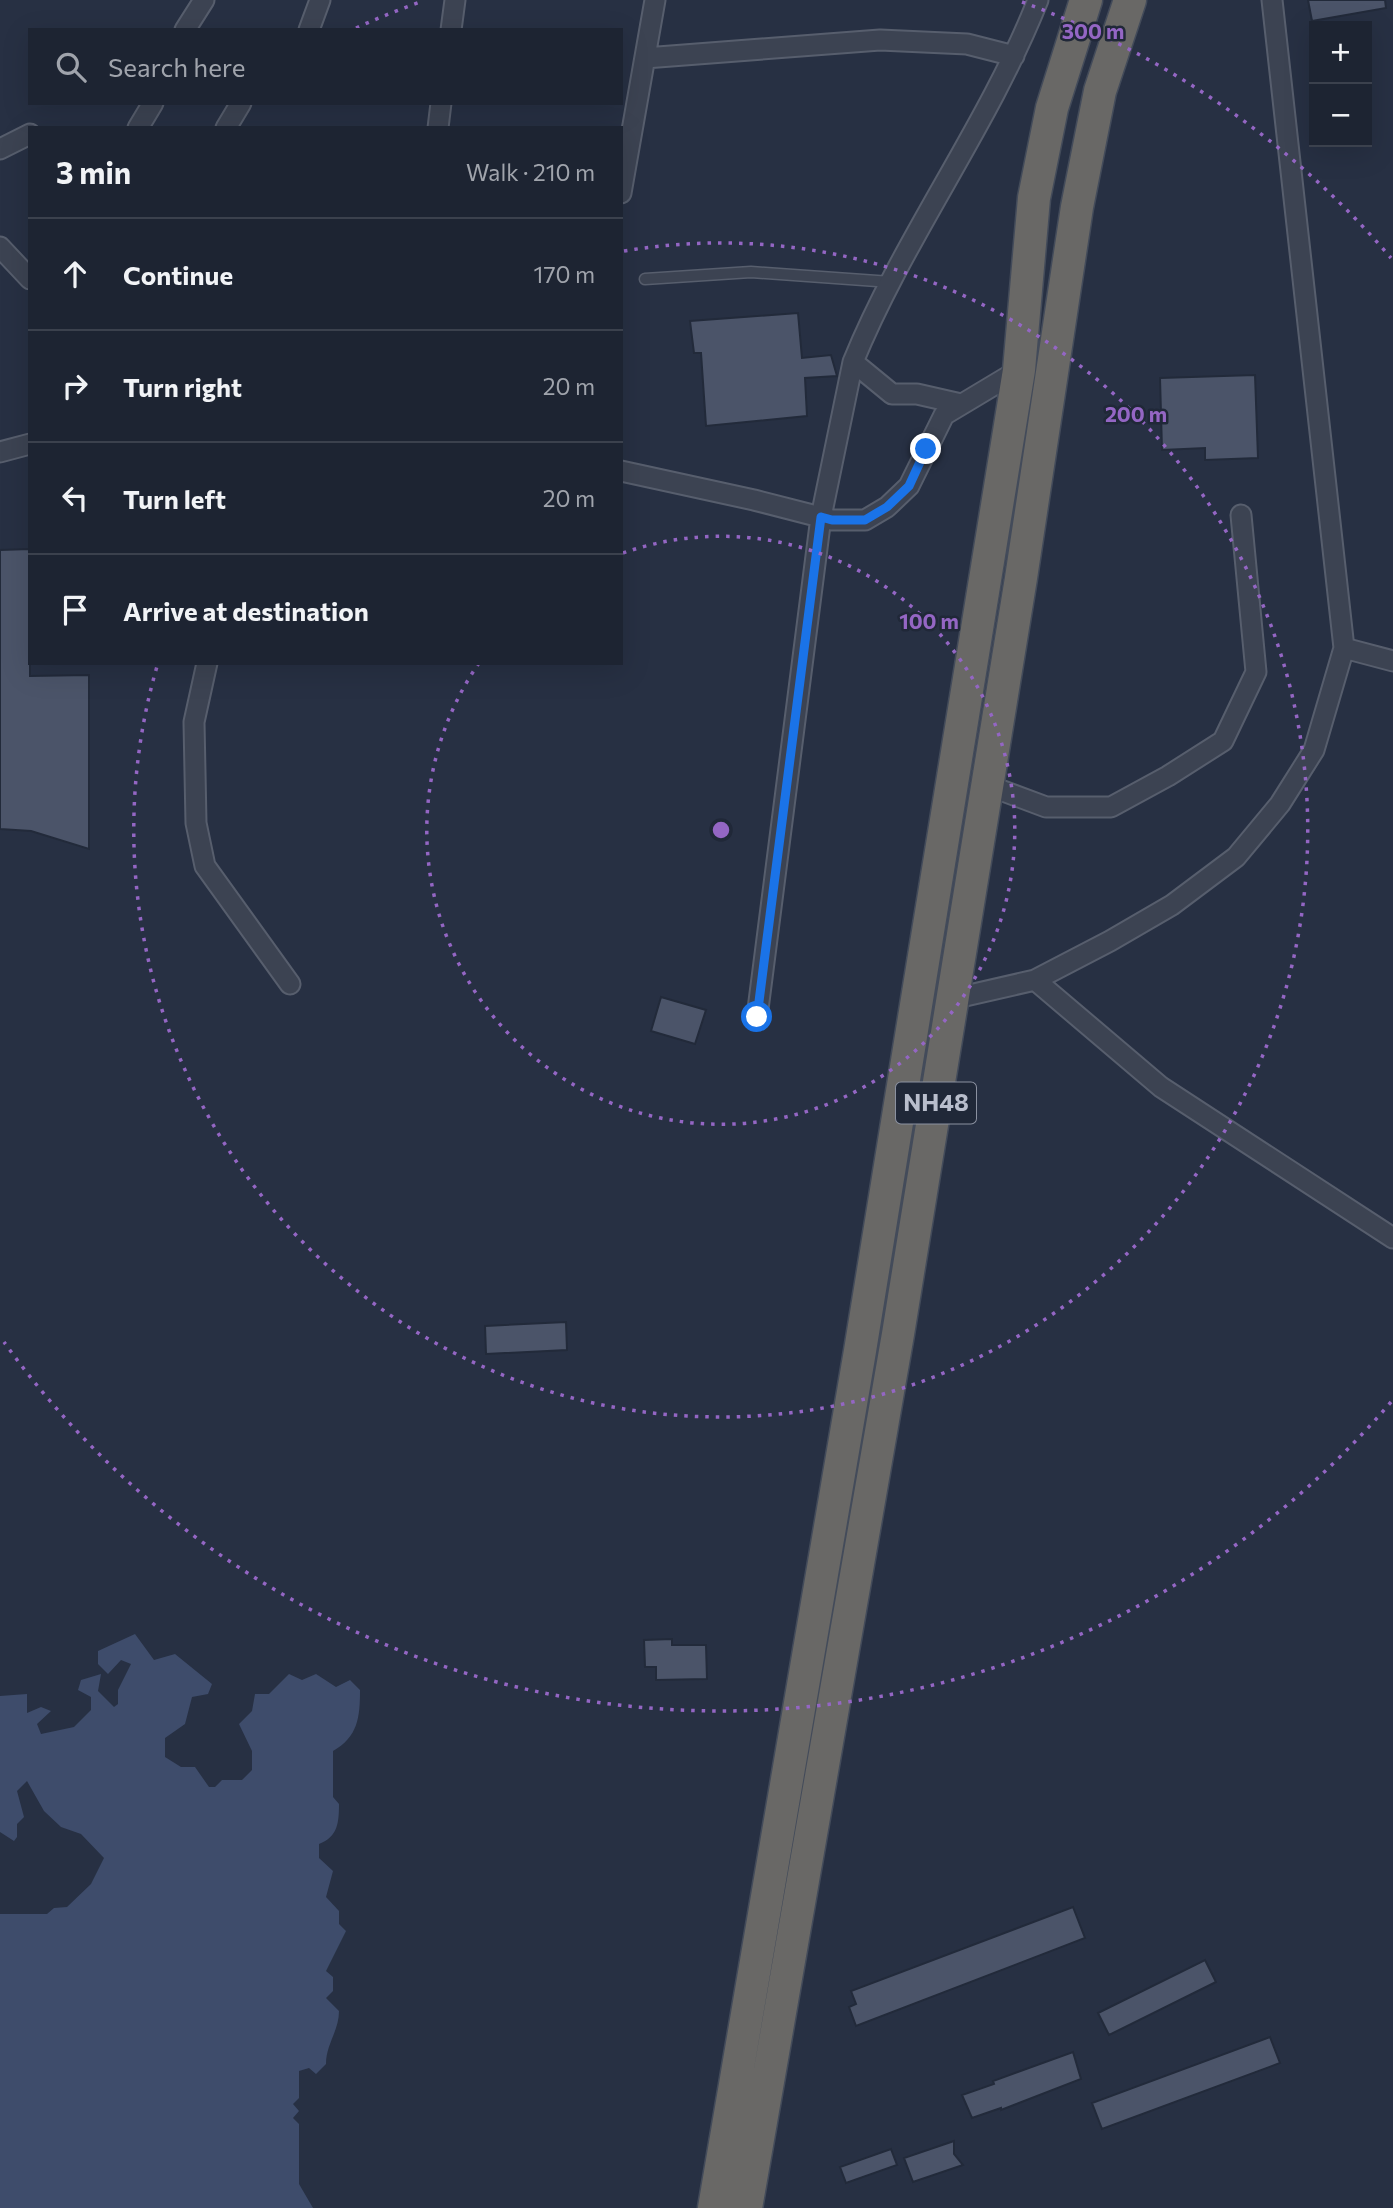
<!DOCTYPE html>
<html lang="en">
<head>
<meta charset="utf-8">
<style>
	:root { --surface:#1d2432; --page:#2a303e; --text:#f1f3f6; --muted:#a0a4ac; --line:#3b414d }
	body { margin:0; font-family:Commissioner,sans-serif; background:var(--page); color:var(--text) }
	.controls { position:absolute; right:21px; top:21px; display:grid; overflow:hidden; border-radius:0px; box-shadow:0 7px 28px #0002 }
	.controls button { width:63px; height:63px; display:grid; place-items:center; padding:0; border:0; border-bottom:2px solid var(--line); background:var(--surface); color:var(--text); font:35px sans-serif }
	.stop { position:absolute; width:21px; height:21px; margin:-16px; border:5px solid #1a73e8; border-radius:50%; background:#fff }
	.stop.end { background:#1a73e8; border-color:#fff; box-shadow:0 2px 7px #0008 }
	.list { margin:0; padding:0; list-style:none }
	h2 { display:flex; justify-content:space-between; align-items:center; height:91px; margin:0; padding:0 28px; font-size:30px }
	h2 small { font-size:23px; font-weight:400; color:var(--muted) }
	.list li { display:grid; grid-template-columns:46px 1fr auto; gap:21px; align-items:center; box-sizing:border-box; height:112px; padding:0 28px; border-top:2px solid var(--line) }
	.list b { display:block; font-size:26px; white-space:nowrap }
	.list em { font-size:23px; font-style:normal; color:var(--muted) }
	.icon { flex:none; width:38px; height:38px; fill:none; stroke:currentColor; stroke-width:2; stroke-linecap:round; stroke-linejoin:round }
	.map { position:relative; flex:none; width:1393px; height:2208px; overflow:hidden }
	.search { position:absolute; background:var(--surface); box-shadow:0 7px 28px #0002; left:28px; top:28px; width:595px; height:77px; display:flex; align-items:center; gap:18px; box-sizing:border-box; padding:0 24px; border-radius:0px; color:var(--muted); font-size:26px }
	.panel { position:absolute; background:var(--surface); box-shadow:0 7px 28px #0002; left:28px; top:126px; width:595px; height:539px; border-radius:0px }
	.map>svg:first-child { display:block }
</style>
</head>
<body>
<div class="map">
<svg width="1393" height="2208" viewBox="0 0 1393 2208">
	<rect width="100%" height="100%" fill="#273043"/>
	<!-- water -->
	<path fill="#3e4c6b" d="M135 1634 154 1660 175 1654 212 1684 208 1694 192 1697 185 1724 165 1738V1757L181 1767H195L209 1787H215L222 1780H242L252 1770V1751L239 1724 252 1711 255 1694H269L289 1674 302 1680 316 1674 336 1687 350 1680 360 1690C360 1717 358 1737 333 1751V1797L339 1804C339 1822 338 1837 319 1844V1858L333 1871 326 1897 339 1911V1924L346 1931 326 1971 333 1977V1991L326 1998 339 2011C339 2031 326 2044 326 2064L316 2074 309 2068 299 2071V2098L293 2104 299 2111 293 2118 299 2124V2184L313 2208H0V1914H47L54 1908 67 1907 91 1884 104 1858 81 1834 61 1827 44 1811 27 1781 17 1791 24 1817 17 1824V1837L14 1841 0 1832V1696L27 1694V1713L41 1707 51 1711 37 1724 41 1734 74 1727 91 1710V1697L78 1690 81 1680 101 1674 98 1691 114 1707 118 1704V1690L131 1664 121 1660 108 1674 98 1664V1651Z"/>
	<!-- building -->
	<path fill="#4b5469" stroke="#222a3a" stroke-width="2" d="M1308 0H1385L1386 8 1312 21Z
		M798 313 802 358 831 355 837 376 805 378 807 416 706 426 701 353H694L690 321Z
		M1255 375 1258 458 1205 460V448L1162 450 1160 378Z
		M30 549V676L89 675V849L31 831 0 829V550Z
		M661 997 706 1010 695 1044 651 1031Z
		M566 1322 567 1350 486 1354 485 1326Z
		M672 1639V1645H706L707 1679 656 1680V1667H645L644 1640Z
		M1073 1907 1085 1938 856 2026 849 2007 856 2004 851 1991Z
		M1205 1960 1216 1982 1109 2035 1098 2013Z
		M1270 2037 1280 2063 1102 2129 1092 2103Z
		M1073 2052 1081 2079 1001 2110V2108L972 2118 962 2095 994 2084 993 2081Z
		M954 2141V2154L963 2165 913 2182 904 2158Z
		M891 2149 897 2165 846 2183 840 2167Z"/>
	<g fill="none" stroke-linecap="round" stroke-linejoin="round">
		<defs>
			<path id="service" d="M645 279 751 272 891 282"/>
			<path id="minor" d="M185 30 204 0
				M309 30 320 0
				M451 30 455 0
				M645 58 880 40 967 44 1014 56
				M138 128 153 103
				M226 128 241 103
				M438 128 441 103
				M0 149 30 134
				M621 193 655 0
				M0 247 30 279
				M961 404 917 394H892L853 362C904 237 988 126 1038 0
				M0 452 30 444
				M621 471 754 500 832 520H865L887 507 909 486 944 415 1019 370
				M1344 648 1393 661
				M207 663 194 722 196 823 205 866 290 984
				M987 785 1046 807H1111L1168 776 1223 741 1256 672 1241 515
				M1035 980 1110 941 1172 905 1236 857 1280 804 1314 750 1344 648 1272 0
				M952 999 1035 980 1161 1087 1393 1238
				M757 1017 821 517 853 362"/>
			<path id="trunk" d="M714 2208 860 1351 1019 370 1034 198 1052 108 1086 0
				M746 2208 898 1334 1021 578 1077 207 1100 91 1130 0"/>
		</defs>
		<!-- service casing -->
		<use href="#service" stroke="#575e6d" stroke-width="13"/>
		<!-- minor casing -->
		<use href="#minor" stroke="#575e6d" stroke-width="23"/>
		<!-- trunk casing -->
		<use href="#trunk" stroke="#434b5a" stroke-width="35"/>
		<!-- service -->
		<use href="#service" stroke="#3c4352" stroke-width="10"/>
		<!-- minor -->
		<use href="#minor" stroke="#3c4352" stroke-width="19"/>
		<!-- trunk -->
		<use href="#trunk" stroke="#696866" stroke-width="32"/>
	</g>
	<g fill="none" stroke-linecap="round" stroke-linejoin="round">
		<!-- route -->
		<path stroke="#1a73e8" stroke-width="9" d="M757 1017 821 517 832 520H865L887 507 909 486 926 449"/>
	</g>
	<!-- distance rings -->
	<g fill="none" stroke="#9466c4" stroke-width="3.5" stroke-dasharray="3.5 7">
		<path d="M623 553A294 294 0 1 1 479 663"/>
		<path d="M624 251A587 587 0 1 1 158 663"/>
		<path d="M1391 1402A881 881 0 0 1 4 1342M356 28A881 881 0 0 1 420 2M1022 2A881 881 0 0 1 1391 258"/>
	</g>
	<g text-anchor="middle" stroke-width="5" stroke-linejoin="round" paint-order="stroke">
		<!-- shield labels -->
		<rect fill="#202838" stroke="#8b91a0" stroke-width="2" x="896" y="1082.5" width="80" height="41" rx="5"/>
		<g font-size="24" font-weight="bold" fill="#b9becc">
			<text x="936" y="1111">NH48</text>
		</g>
	</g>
	<circle cx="721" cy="830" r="10" fill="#9466c4" stroke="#202838" stroke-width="3.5"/>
	<g font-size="21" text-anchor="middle" font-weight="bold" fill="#9466c4" stroke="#202838" stroke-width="5" stroke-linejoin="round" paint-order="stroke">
		<text x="1093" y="39">300 m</text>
		<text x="1136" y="422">200 m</text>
		<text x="929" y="629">100 m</text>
	</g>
</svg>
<div class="controls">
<button>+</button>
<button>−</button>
</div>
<div class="stop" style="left:757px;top:1017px"></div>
<div class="stop end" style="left:926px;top:449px"></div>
<div class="search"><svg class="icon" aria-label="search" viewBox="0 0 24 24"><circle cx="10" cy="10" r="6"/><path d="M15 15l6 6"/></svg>Search here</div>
<section class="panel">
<h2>3 min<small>Walk · 210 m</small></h2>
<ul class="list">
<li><svg class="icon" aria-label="ahead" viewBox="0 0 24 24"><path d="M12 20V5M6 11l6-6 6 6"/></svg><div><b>Continue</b></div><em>170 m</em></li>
<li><svg class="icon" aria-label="right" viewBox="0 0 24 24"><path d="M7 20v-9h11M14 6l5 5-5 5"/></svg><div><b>Turn right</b></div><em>20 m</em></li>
<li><svg class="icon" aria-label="left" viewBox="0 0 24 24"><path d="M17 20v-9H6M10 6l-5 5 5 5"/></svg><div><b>Turn left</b></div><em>20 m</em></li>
<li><svg class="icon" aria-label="arrive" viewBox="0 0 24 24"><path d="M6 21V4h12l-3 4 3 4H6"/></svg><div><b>Arrive at destination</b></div></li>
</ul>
</section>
</div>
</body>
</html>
